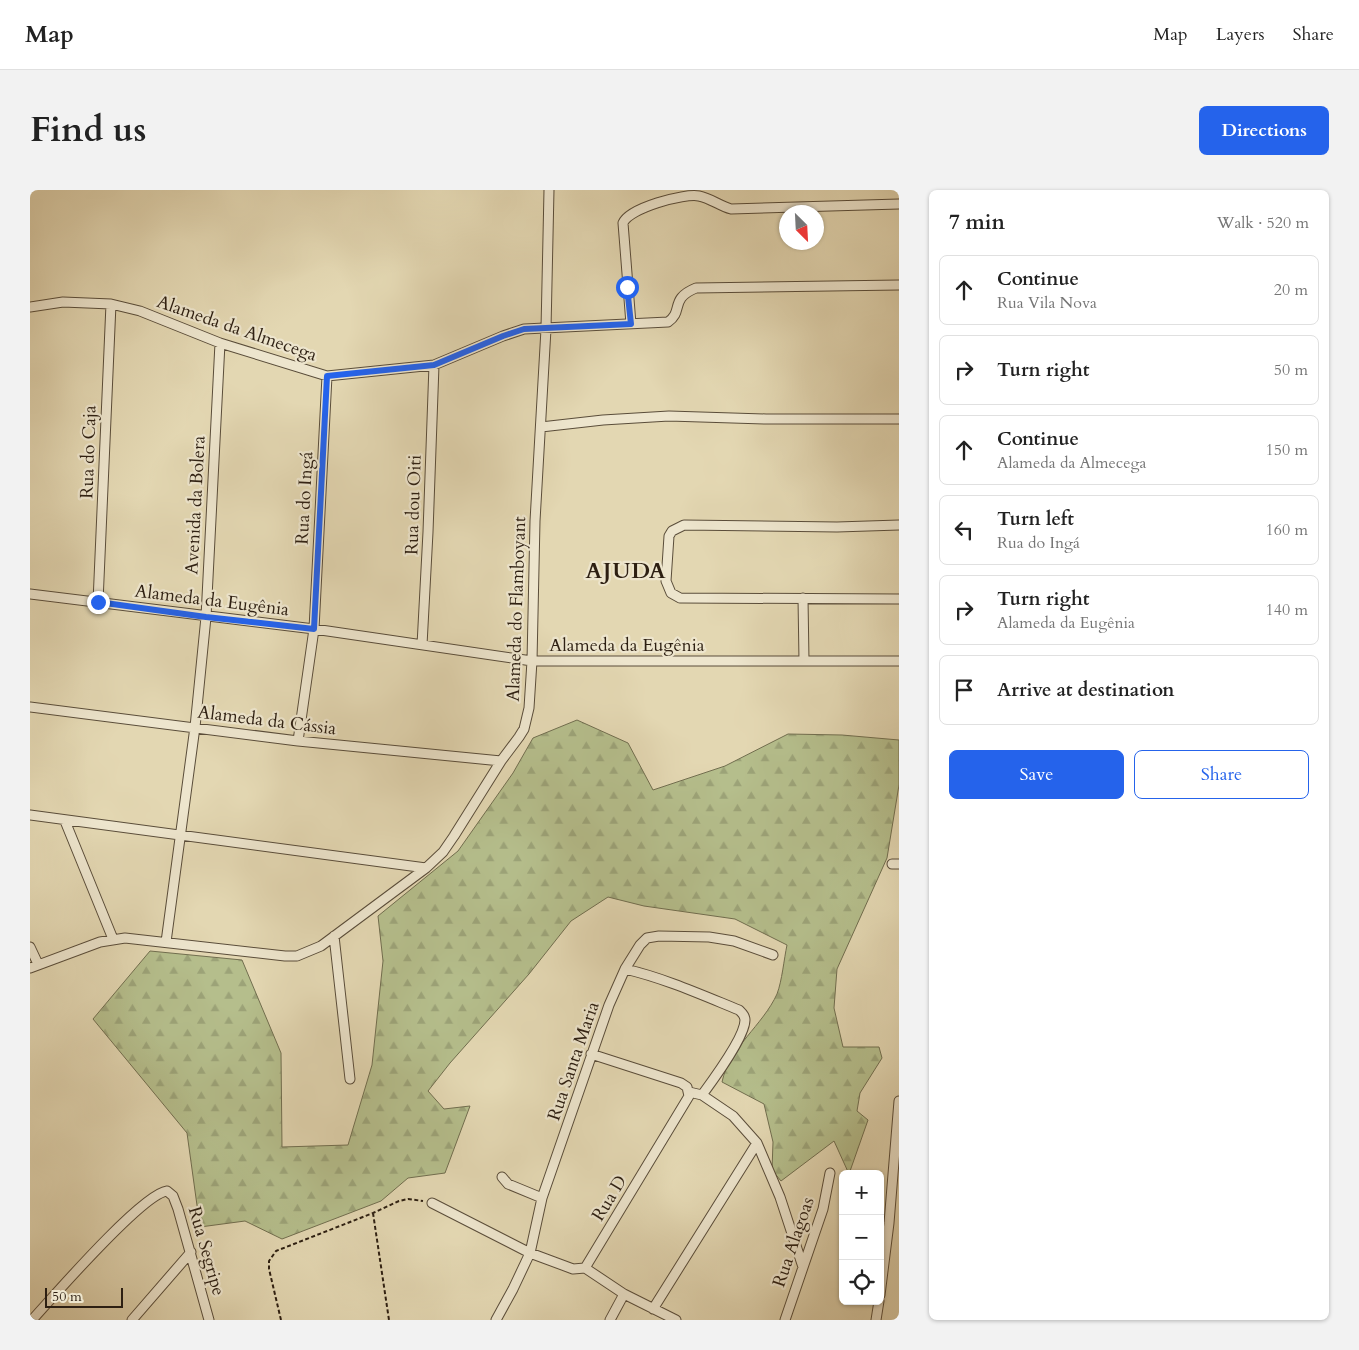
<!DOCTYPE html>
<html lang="en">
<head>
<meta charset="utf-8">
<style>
	:root { --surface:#fff; --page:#f2f2f2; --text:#222; --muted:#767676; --line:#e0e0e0; --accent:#2563eb }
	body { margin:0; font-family:Cardo,serif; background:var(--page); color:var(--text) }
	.controls { position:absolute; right:15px; bottom:15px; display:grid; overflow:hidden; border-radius:8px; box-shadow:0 1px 4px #0004 }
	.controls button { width:45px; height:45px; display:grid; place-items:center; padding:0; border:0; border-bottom:1px solid var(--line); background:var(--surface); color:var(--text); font:25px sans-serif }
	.compass { position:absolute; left:749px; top:15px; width:45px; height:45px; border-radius:50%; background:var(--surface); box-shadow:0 1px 4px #0004; rotate:156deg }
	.scale { position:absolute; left:15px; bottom:12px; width:78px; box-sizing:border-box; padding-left:5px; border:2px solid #2d1f12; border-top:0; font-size:14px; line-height:18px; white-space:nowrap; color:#2d1f12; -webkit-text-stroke:4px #ede5cd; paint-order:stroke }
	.stop { position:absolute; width:15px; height:15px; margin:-11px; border:4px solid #2563eb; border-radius:50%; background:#fff }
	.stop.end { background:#2563eb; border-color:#fff; box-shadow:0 1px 5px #0008 }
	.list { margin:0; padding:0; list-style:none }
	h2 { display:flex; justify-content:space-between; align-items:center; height:65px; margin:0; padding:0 20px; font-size:21px }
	h2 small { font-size:16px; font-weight:400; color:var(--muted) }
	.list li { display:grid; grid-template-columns:32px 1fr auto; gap:15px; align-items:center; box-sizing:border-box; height:70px; margin:0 10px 10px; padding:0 10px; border:1px solid var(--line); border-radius:8px }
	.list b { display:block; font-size:19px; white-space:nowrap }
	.list p { margin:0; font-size:16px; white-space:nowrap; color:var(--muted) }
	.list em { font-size:16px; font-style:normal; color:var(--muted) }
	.actions { display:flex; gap:10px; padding:15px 20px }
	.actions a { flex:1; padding:11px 0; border:1px solid var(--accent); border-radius:8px; text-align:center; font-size:18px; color:var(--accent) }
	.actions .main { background:var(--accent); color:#fff }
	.icon { flex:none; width:28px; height:28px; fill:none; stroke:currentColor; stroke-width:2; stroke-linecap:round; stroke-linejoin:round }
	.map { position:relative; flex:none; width:869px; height:1130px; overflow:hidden; border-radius:8px }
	header { display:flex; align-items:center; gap:30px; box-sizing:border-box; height:70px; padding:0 25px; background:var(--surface); border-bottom:1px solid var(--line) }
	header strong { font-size:24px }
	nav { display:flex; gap:28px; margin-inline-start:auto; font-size:18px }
	.intro { display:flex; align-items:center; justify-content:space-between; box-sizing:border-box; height:120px; padding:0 30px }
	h1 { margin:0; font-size:35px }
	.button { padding:12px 22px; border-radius:8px; background:var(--accent); color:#fff; font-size:18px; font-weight:700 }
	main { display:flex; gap:30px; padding:0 30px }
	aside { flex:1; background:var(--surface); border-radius:8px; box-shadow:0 1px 4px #0004 }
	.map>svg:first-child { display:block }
</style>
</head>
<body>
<header>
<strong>Map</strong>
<nav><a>Map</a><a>Layers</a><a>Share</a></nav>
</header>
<div class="intro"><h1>Find us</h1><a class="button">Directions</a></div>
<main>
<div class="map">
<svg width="869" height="1130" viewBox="0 0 869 1130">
	<defs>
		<pattern id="forest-firs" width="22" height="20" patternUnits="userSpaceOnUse" patternTransform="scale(1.25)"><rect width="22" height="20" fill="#b5be8c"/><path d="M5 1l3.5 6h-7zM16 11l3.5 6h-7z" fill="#9ca378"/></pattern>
	</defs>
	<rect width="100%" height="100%" fill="#e3d7b2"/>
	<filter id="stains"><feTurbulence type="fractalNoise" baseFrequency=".004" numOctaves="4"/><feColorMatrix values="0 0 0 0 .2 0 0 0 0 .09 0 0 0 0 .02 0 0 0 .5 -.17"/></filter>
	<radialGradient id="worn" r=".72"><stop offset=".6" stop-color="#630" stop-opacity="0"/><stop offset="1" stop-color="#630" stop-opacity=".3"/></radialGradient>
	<!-- forest -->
	<path fill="url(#forest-firs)" stroke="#716e4f" d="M547 530 598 553 623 600 695 576 758 544 812 545 869 550V595L857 668 807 779 804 818 813 857H849L852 868 830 903 827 921 838 930 819 984 804 951 751 991 742 980 743 952 734 914 692 892C699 858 733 835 747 804 752 791 754 769 757 755L705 729 614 716 578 707 541 731 499 784 420 873 398 901 414 919 440 916 415 983 378 988 351 1011 252 1049 215 1031 170 1037 157 943 63 829 120 761 212 770 251 863 252 957 318 955 342 875 353 771 348 726 428 661 483 583 503 548Z"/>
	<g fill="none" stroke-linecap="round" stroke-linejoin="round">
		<defs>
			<path id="street" d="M0 117 33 112 81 114 110 121 190 153 297 186 404 175 473 146 494 139 638 132C654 121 639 109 666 98L869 95
				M601 134 593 33C599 18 654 3 669 6 680 8 690 16 701 19L869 14
				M511 237 573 230 639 226 736 229H869
				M869 335 807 337 654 335 642 341 639 346 636 391 641 403 650 408 869 409
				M0 404 284 439 502 471H869
				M773 408 774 471
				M68 412 81 114
				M392 455 398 342 404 175
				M0 517 268 551 471 571
				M268 551 284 439 297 186
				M0 625 396 678
				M35 631 83 749
				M862 674H869
				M304 746 320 889
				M136 752 165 537 176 427 190 153
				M0 757 8 774
				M0 778 70 752 95 748 255 766H267L291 756 396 678 413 662 424 646 471 571 489 547 494 539 499 518 502 471 505 331 516 139 519 0
				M595 779C634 788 672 805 709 820 712 823 715 825 715 830 715 847 683 890 672 905
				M659 902 672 905 703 926 727 953 750 1007 773 1077
				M472 987 478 994 512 1008
				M402 1013 500 1063 543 1079 555 1078 659 906 657 897 651 893 561 864
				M555 1078 594 1104 580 1130
				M594 1104 646 1130
				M850 1105 859 1033 869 911
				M623 1119 727 953
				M2 1130C23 1107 112 1004 137 1001L143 1006 148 1019 179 1130
				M102 1130 161 1062
				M466 1130 483 1099 500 1063 512 1008 579 815 595 779 610 755 617 748 629 746 679 747 704 751 743 765
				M755 1130 793 1019 800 983
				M846 1130 849 1111"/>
		</defs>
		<!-- street casing -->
		<use href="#street" stroke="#5a4d3a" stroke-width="11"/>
		<!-- path -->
		<path stroke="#2d1f12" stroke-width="2" stroke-dasharray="4 2.5" stroke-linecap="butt" d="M343 1023 359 1130
			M251 1130 239 1079V1071L246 1061 343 1023 369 1011 378 1009 393 1011"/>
		<!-- street -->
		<use href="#street" stroke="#ede5cd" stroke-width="9"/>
	</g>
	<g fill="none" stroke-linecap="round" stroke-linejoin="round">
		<!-- route -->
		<path stroke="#2563eb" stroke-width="6" d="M68 412 176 427 284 439 297 186 404 175 473 146 494 139 601 134 597 97"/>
	</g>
	<g text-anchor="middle" stroke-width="4.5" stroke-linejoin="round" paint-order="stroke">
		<!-- street labels -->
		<g font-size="18" fill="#2d1f12" stroke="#ede5cd">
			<text transform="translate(207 138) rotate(19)" y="6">Alameda da Almecega</text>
			<text transform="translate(58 262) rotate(-88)" y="6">Rua do Caja</text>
			<text transform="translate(274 308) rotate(-87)" y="6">Rua do Ingá</text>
			<text transform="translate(165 315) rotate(-87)" y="6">Avenida da Bolera</text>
			<text transform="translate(383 315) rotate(-88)" y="6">Rua dou Oiti</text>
			<text transform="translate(182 410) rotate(7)" y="6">Alameda da Eugênia</text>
			<text transform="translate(486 419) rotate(-88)" y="6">Alameda do Flamboyant</text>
			<text x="597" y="461">Alameda da Eugênia</text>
			<text transform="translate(237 530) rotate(7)" y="6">Alameda da Cássia</text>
			<text transform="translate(543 871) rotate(-71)" y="6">Rua Santa Maria</text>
			<text transform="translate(579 1008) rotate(-59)" y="6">Rua D</text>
			<text transform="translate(763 1052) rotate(-71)" y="6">Rua Alagoas</text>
			<text transform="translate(177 1061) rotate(74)" y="6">Rua Segripe</text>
		</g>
		<!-- district labels -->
		<g font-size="22" font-weight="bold" letter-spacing="1" fill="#2d1f12" stroke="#ede5cd">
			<text x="596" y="388">AJUDA</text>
		</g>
	</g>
	<rect width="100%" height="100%" filter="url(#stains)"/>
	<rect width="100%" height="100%" fill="url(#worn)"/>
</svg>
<div class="controls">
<button>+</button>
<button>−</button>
<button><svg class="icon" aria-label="locate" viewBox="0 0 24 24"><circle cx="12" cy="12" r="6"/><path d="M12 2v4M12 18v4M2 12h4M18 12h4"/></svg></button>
</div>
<svg class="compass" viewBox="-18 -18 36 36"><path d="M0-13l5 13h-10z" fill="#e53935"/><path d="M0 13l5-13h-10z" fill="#767676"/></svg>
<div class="scale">50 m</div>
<div class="stop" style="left:597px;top:97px"></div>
<div class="stop end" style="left:68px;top:412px"></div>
</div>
<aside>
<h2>7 min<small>Walk · 520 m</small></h2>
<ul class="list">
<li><svg class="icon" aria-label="ahead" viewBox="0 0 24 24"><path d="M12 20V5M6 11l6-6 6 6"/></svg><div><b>Continue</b><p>Rua Vila Nova</p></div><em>20 m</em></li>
<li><svg class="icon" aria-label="right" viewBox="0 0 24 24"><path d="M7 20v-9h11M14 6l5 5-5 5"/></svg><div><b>Turn right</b></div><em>50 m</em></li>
<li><svg class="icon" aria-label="ahead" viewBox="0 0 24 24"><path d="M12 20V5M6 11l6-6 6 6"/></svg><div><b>Continue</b><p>Alameda da Almecega</p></div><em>150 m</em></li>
<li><svg class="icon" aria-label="left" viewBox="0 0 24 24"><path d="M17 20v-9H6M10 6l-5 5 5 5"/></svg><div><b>Turn left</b><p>Rua do Ingá</p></div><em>160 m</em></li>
<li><svg class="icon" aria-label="right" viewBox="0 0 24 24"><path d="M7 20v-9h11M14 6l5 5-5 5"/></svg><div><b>Turn right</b><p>Alameda da Eugênia</p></div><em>140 m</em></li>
<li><svg class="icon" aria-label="arrive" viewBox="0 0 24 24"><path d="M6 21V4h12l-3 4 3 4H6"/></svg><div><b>Arrive at destination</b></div></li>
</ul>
<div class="actions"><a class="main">Save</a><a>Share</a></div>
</aside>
</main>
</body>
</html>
